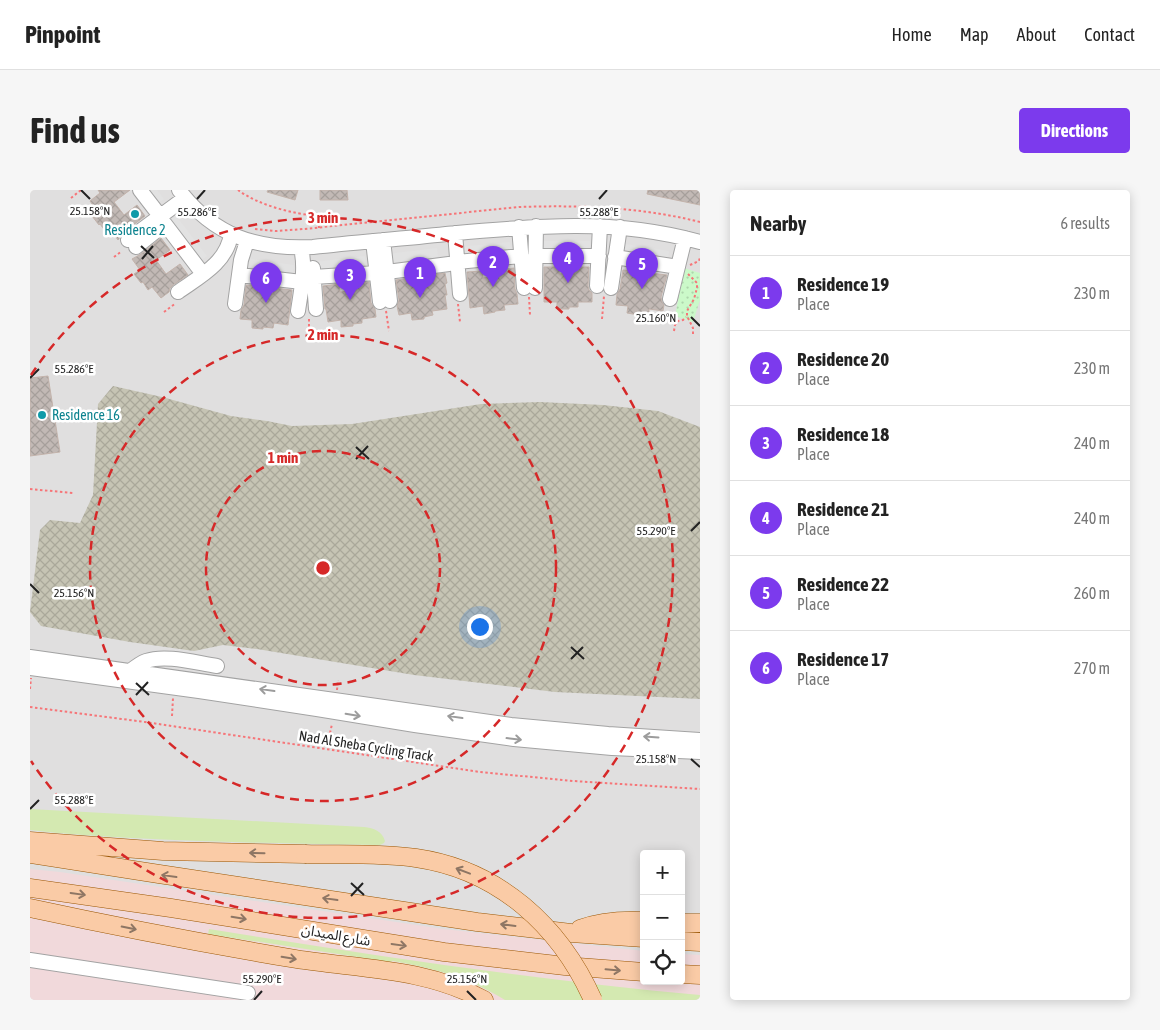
<!DOCTYPE html>
<html lang="en">
<head>
<meta charset="utf-8">
<style>
	:root { --surface:#fff; --page:#f6f6f6; --text:#222; --muted:#767676; --line:#e0e0e0; --accent:#7c3aed }
	body { margin:0; font-family:"Asap Condensed","Noto Sans Arabic",sans-serif; background:var(--page); color:var(--text) }
	.controls { position:absolute; right:15px; bottom:15px; display:grid; overflow:hidden; border-radius:5px; box-shadow:0 2px 12px #0003 }
	.controls button { width:45px; height:45px; display:grid; place-items:center; padding:0; border:0; border-bottom:1px solid var(--line); background:var(--surface); color:var(--text); font:25px sans-serif }
	.you { position:absolute; left:449px; top:436px; width:18px; height:18px; margin:-12px; border:4px solid #fff; border-radius:50%; background:#1a73e8; box-shadow:0 0 0 8px #1a73e833 }
	.badge { display:grid; place-items:center; width:32px; height:32px; border-radius:50%; background:var(--accent); color:#fff; font-size:16px; font-weight:700 }
	.pin { position:absolute; translate:-50% -41px; filter:drop-shadow(0 1px 2px #0008) }
	.pin::after { content:''; position:absolute; top:26px; width:18px; height:15px; background:inherit; clip-path:polygon(0 0,100% 0,50% 100%) }
	.list { margin:0; padding:0; list-style:none }
	h2 { display:flex; justify-content:space-between; align-items:center; height:65px; margin:0; padding:0 20px; font-size:21px }
	h2 small { font-size:16px; font-weight:400; color:var(--muted) }
	.list li { display:grid; grid-template-columns:32px 1fr auto; gap:15px; align-items:center; box-sizing:border-box; height:75px; padding:0 20px; border-top:1px solid var(--line) }
	.list b { display:block; font-size:19px; white-space:nowrap }
	.list p { margin:0; font-size:16px; white-space:nowrap; color:var(--muted) }
	.list em { font-size:16px; font-style:normal; color:var(--muted) }
	.icon { flex:none; width:28px; height:28px; fill:none; stroke:currentColor; stroke-width:2; stroke-linecap:round; stroke-linejoin:round }
	.map { position:relative; flex:none; width:670px; height:810px; overflow:hidden; border-radius:5px }
	header { display:flex; align-items:center; gap:30px; box-sizing:border-box; height:70px; padding:0 25px; background:var(--surface); border-bottom:1px solid var(--line) }
	header strong { font-size:24px }
	nav { display:flex; gap:28px; margin-inline-start:auto; font-size:18px }
	.intro { display:flex; align-items:center; justify-content:space-between; box-sizing:border-box; height:120px; padding:0 30px }
	h1 { margin:0; font-size:35px }
	.button { padding:12px 22px; border-radius:5px; background:var(--accent); color:#fff; font-size:18px; font-weight:700 }
	main { display:flex; gap:30px; padding:0 30px }
	aside { flex:1; background:var(--surface); border-radius:5px; box-shadow:0 2px 12px #0003 }
	.map>svg:first-child { display:block }
</style>
</head>
<body>
<header>
<strong>Pinpoint</strong>
<nav><a>Home</a><a>Map</a><a>About</a><a>Contact</a></nav>
</header>
<div class="intro"><h1>Find us</h1><a class="button">Directions</a></div>
<main>
<div class="map">
<svg width="670" height="810" viewBox="0 0 670 810">
	<defs>
		<pattern id="construction-cross-hatch" width="8" height="8" patternUnits="userSpaceOnUse" patternTransform="scale(1.25)"><rect width="8" height="8" fill="#c6c4b4"/><path d="M0 0l8 8M0 8l8-8" fill="none" stroke="#aaa89a"/></pattern>
		<pattern id="park-dots" width="8" height="8" patternUnits="userSpaceOnUse" patternTransform="scale(1.25)"><rect width="8" height="8" fill="#cbf9c9"/><path d="M2 2h.1M6 6h.1" fill="none" stroke="#aed5ac" stroke-width="1.8" stroke-linecap="round"/></pattern>
		<pattern id="building-cross-hatch" width="8" height="8" patternUnits="userSpaceOnUse" patternTransform="scale(1.25)"><rect width="8" height="8" fill="#c2b9b5"/><path d="M0 0l8 8M0 8l8-8" fill="none" stroke="#a69f9b"/></pattern>
	</defs>
	<rect width="100%" height="100%" fill="#f2eee9"/>
	<!-- residential -->
	<path fill="#e0dfdf" fill-rule="evenodd" d="M0 0H670V810H0ZM614 664H651V791H614Z"/>
	<!-- commercial -->
	<path fill="#f1d9db" d="M0 679 30 682 413 739 614 761V791H651V764L670 765V810H0Z"/>
	<!-- construction -->
	<path fill="url(#construction-cross-hatch)" d="M83 196 132 207 201 226 237 231 262 236 322 234 451 214 510 212 573 215 628 221 670 237V509L525 502 384 485 227 459 193 455 164 461 100 452 11 436 0 422 10 340 20 330 50 333 63 305 68 214Z"/>
	<!-- park -->
	<path fill="url(#park-dots)" d="M654 78 670 83V110L663 132 645 126Z"/>
	<!-- garden -->
	<path fill="#d4e9b1" d="M0 619 334 637C344 638 352 641 355 651L354 653 350 655C267 654 185 652 102 648 68 646 34 644 0 640Z
		M179 739C342 765 505 790 670 805V810H475C437 787 406 779 363 771L360 772 178 744Z"/>
	<!-- parking -->
	<path fill="#e2e2e2" d="M116 0H127L134 9 127 14Z
		M146 26 177 66 170 71 139 31Z
		M508 51H560V62L508 61Z
		M480 52 481 62 431 67 429 57Z
		M589 53 639 61 638 70 588 61Z
		M407 58 408 67 358 73 357 64Z
		M335 66 336 75 286 80 285 72Z
		M213 68 264 75 263 83 211 76Z"/>
	<!-- building -->
	<path fill="url(#building-cross-hatch)" stroke="#c3b3ab" d="M68 0H100L84 12 94 25 107 15 115 26 93 43 88 50 80 39 76 42 70 34 69 35 62 26 67 21 60 11 70 3Z
		M238 0H268L265 10 237 2Z
		M290 0H317L318 10H290Z
		M618 0H670V15L617 4Z
		M131 48 140 60 126 70 136 84 150 74 158 85 143 95 140 98 139 102 131 108 122 97 118 100 113 92 111 93 104 84 110 80 102 69 111 64Z
		M514 77H529V84L544 83V77H559L558 96 559 100 562 103V112H548V117H539V119H527V112H514Z
		M484 78 485 99 487 104 488 114 474 115 475 120 465 121V122L454 124 453 116 440 118 437 82 452 81 453 88 468 86 467 80Z
		M593 80 605 81 604 88 619 90 620 83 637 85 631 107 632 112 634 115 633 121 619 119V124L609 123V125L597 123 598 116 586 115 587 104 590 99Z
		M415 83 417 93 415 94 417 105H415L417 119 402 121 403 125 394 127V129L382 130 381 123 369 125 367 116 369 110 366 90 379 88 380 94 395 92 394 86Z
		M339 92 341 113 345 119 346 127 332 129V133L323 134V136L311 137V130L298 132 296 119H295L293 96 309 94 310 102 325 100 324 93Z
		M216 95 229 96 228 102 243 104 244 98 262 100 258 135 244 133 243 138 233 137V139L222 138V130L210 129 211 120 214 115Z
		M18 186 30 262 0 266V188Z"/>
	<g fill="none" stroke-linecap="round" stroke-linejoin="round">
		<defs>
			<path id="minor" d="M110 0 130 26
				M149 0C184 46 227 60 283 57 327 52 372 49 416 44 504 36 584 28 670 52
				M135 34 173 84
				M489 37 494 98
				M425 43 430 104
				M98 50 155 8
				M353 50 360 111
				M343 51 350 112
				M106 57 131 37
				M505 66H569
				M585 67 648 77
				M427 72 491 66
				M283 78 286 119
				M357 82 419 74
				M209 85 272 92
				M283 87 347 83
				M567 96 570 36
				M505 98 506 36
				M581 98 590 37
				M148 102C169 87 197 73 201 44
				M640 109 655 48
				M205 114 211 70 217 51
				M268 121C271 100 276 79 271 58
				M0 467 481 535 578 544 670 550
				M0 478 169 501 287 519 385 535 484 549 582 558 670 562
				M99 482C104 478 110 473 116 471 136 464 166 473 187 476
				M0 770 218 803"/>
			<path id="major" d="M0 651 133 661 275 664
				M0 664 129 684 447 732 541 743 614 748
				M0 698 141 718 414 762 535 776 614 782
				M0 718C88 737 177 754 266 769 330 779 396 778 454 810
				M651 733H670
				M550 739C571 731 592 730 614 731
				M651 751 670 752
				M651 784 670 785"/>
		</defs>
		<!-- minor casing -->
		<use href="#minor" stroke="#a3a3a3" stroke-width="16"/>
		<!-- major casing -->
		<use href="#major" stroke="#9b5704" stroke-width="19"/>
		<!-- path -->
		<path stroke="#f67578" stroke-width="2" stroke-dasharray="2.5 2.5" stroke-linecap="butt" d="M208 0C228 15 263 24 288 26L289 38
			M41 8 51 0
			M225 39 246 41 274 39 489 17C551 15 610 17 670 32
			M84 67 92 61
			M660 75 669 71 670 67
			M658 84 667 93V98L664 109 657 121V126L663 138V145
			M499 107 500 125
			M428 114 430 132
			M356 121 359 141
			M134 122 146 113
			M279 129V149
			M572 129 574 106
			M644 141 645 135 648 131 653 130 656 127
			M0 299 43 303
			M0 499 1 488
			M307 500 308 490
			M0 517 115 532 450 582 543 591 670 599
			M142 526 143 508
			M300 543 302 534"/>
		<!-- minor -->
		<use href="#minor" stroke="#fff" stroke-width="14"/>
		<!-- major -->
		<use href="#major" stroke="#facba6" stroke-width="18"/>
		<defs>
			<path id="major-bridge" d="M275 664C312 665 350 663 386 668 469 680 530 736 563 810"/>
		</defs>
		<!-- major-bridge casing -->
		<use href="#major-bridge" stroke="#9b5704" stroke-width="19" stroke-linecap="butt"/>
		<!-- major-bridge -->
		<use href="#major-bridge" stroke="#facba6" stroke-width="18"/>
	</g>
	<!-- one-way arrows -->
	<defs><path id="oneway-shaft" d="M-6 0H5M1.5-3L5.5 0L1.5 3" fill="none" stroke-width="1.6" stroke-linecap="round" stroke-linejoin="round" transform="scale(1.25)"/></defs>
	<g stroke="#9c9c9c">
		<use href="#oneway-shaft" transform="translate(237 500) rotate(-172)"/>
		<use href="#oneway-shaft" transform="translate(323 525) rotate(9)"/>
		<use href="#oneway-shaft" transform="translate(425 527) rotate(-172)"/>
		<use href="#oneway-shaft" transform="translate(621 547) rotate(-176)"/>
		<use href="#oneway-shaft" transform="translate(484 549) rotate(7)"/>
	</g>
	<g stroke="#8e7664">
		<use href="#oneway-shaft" transform="translate(227 663) rotate(-179)"/>
		<use href="#oneway-shaft" transform="translate(433 681) rotate(-159)"/>
		<use href="#oneway-shaft" transform="translate(139 686) rotate(-172)"/>
		<use href="#oneway-shaft" transform="translate(48 704) rotate(8)"/>
		<use href="#oneway-shaft" transform="translate(300 709) rotate(-172)"/>
		<use href="#oneway-shaft" transform="translate(209 728) rotate(9)"/>
		<use href="#oneway-shaft" transform="translate(478 735) rotate(-173)"/>
		<use href="#oneway-shaft" transform="translate(99 738) rotate(11)"/>
		<use href="#oneway-shaft" transform="translate(369 755) rotate(8)"/>
		<use href="#oneway-shaft" transform="translate(259 768) rotate(9)"/>
		<use href="#oneway-shaft" transform="translate(583 780) rotate(5)"/>
	</g>
	<!-- ticks -->
	<path fill="none" stroke="#222" stroke-width="2" d="M51 0 60 9M167 9 175 0M569 9 577 0M111 56 124 68M112 69 123 56M661 127 670 136M0 188 9 179M326 257 339 269M326 269 338 256M661 341 670 332M0 394 9 403M541 457 554 469M541 469 553 457M106 493 119 505M106 505 118 492M661 569 670 577M0 619 9 610M321 693 334 705M321 706 333 693M437 801 446 810M224 810 232 801"/>
	<!-- distance rings -->
	<g fill="none" stroke="#d62828" stroke-width="2.5" stroke-dasharray="9 6">
		<circle cx="293" cy="378" r="117"/>
		<circle cx="293" cy="378" r="233"/>
		<path d="M1 185A350 350 0 1 1 1 571"/>
	</g>
	<!-- markers -->
	<g fill="#0f9aa8" stroke="#fff" stroke-width="2">
		<circle cx="105" cy="24" r="5"/>
		<circle cx="12" cy="225" r="5"/>
	</g>
	<g text-anchor="middle" stroke-width="5" stroke-linejoin="round" paint-order="stroke">
		<!-- culture labels -->
		<g font-size="14" fill="#0d838f" stroke="#fff">
			<text x="105" y="45">Residence 2</text>
			<text x="22" y="230" text-anchor="start">Residence 16</text>
		</g>
		<!-- street labels -->
		<g font-size="14" fill="#222" stroke="#fff">
			<text transform="translate(336 556) rotate(9)" y="5">Nad Al Sheba Cycling Track</text>
			<text transform="translate(306 745) rotate(10)" y="5">شارع الميدان</text>
		</g>
	</g>
	<g font-size="12" text-anchor="middle" fill="#222" stroke="#fff" stroke-width="5" stroke-linejoin="round" paint-order="stroke">
		<text x="60" y="25">25.158°N</text>
		<text x="167" y="26">55.286°E</text>
		<text x="569" y="26">55.288°E</text>
		<text x="626" y="132">25.160°N</text>
		<text x="44" y="183">55.286°E</text>
		<text x="626" y="345">55.290°E</text>
		<text x="44" y="407">25.156°N</text>
		<text x="626" y="573">25.158°N</text>
		<text x="44" y="614">55.288°E</text>
		<text x="232" y="793">55.290°E</text>
		<text x="437" y="793">25.156°N</text>
	</g>
	<circle cx="293" cy="378" r="8" fill="#d62828" stroke="#fff" stroke-width="2.5"/>
	<g font-size="15" text-anchor="middle" font-weight="bold" fill="#d62828" stroke="#fff" stroke-width="5" stroke-linejoin="round" paint-order="stroke">
		<text x="293" y="33">3 min</text>
		<text x="293" y="150">2 min</text>
		<text x="253" y="273">1 min</text>
	</g>
</svg>
<div class="controls">
<button>+</button>
<button>−</button>
<button><svg class="icon" aria-label="locate" viewBox="0 0 24 24"><circle cx="12" cy="12" r="6"/><path d="M12 2v4M12 18v4M2 12h4M18 12h4"/></svg></button>
</div>
<div class="you"></div>
<div class="pin badge" style="left:390px;top:108px">1</div>
<div class="pin badge" style="left:463px;top:97px">2</div>
<div class="pin badge" style="left:320px;top:110px">3</div>
<div class="pin badge" style="left:538px;top:93px">4</div>
<div class="pin badge" style="left:612px;top:99px">5</div>
<div class="pin badge" style="left:236px;top:113px">6</div>
</div>
<aside>
<h2>Nearby<small>6 results</small></h2>
<ul class="list">
<li><span class="badge">1</span><div><b>Residence 19</b><p>Place</p></div><em>230 m</em></li>
<li><span class="badge">2</span><div><b>Residence 20</b><p>Place</p></div><em>230 m</em></li>
<li><span class="badge">3</span><div><b>Residence 18</b><p>Place</p></div><em>240 m</em></li>
<li><span class="badge">4</span><div><b>Residence 21</b><p>Place</p></div><em>240 m</em></li>
<li><span class="badge">5</span><div><b>Residence 22</b><p>Place</p></div><em>260 m</em></li>
<li><span class="badge">6</span><div><b>Residence 17</b><p>Place</p></div><em>270 m</em></li>
</ul>
</aside>
</main>
</body>
</html>
